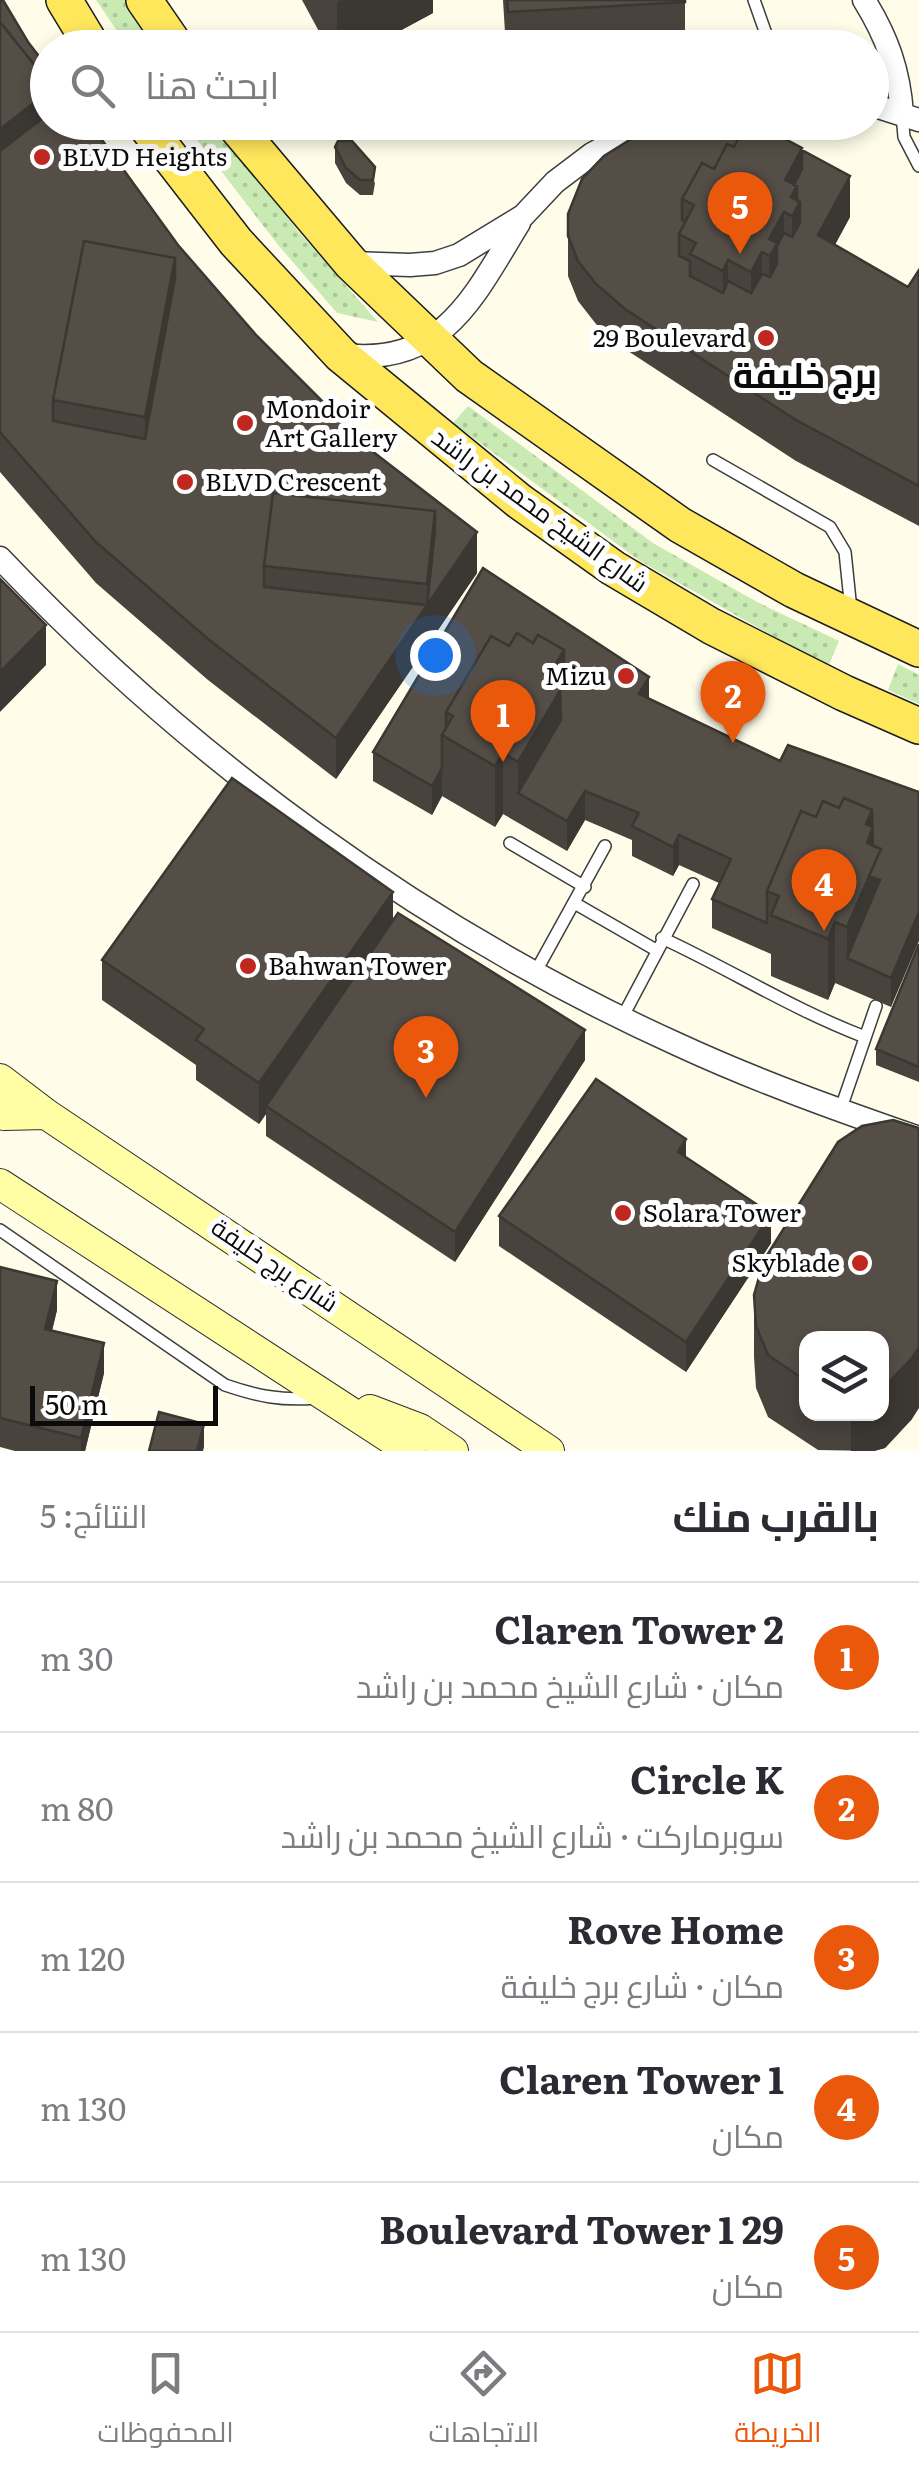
<!DOCTYPE html>
<html lang="ar">
<head>
<meta charset="utf-8">
<style>
	:root { --surface:#fff; --page:#f7f7f7; --text:#2b2b33; --muted:#7c7c81; --line:#e1e1e2; --accent:#ea580c }
	body { margin:0; font-family:Literata,Cairo,serif; background:var(--page); color:var(--text); direction:rtl }
	.controls { position:absolute; right:30px; bottom:30px; display:grid; overflow:hidden; border-radius:20px; box-shadow:0 5px 15px #0003 }
	.controls button { width:90px; height:90px; display:grid; place-items:center; padding:0; border:0; border-bottom:2px solid var(--line); background:var(--surface); color:var(--text); font:50px sans-serif }
	.scale { position:absolute; left:30px; bottom:25px; width:188px; box-sizing:border-box; padding-left:10px; border:5px solid #0b0b0b; border-top:0; font-size:28px; line-height:35px; white-space:nowrap; color:#0b0b0b; -webkit-text-stroke:8px #fff; paint-order:stroke }
	.you { position:absolute; left:435px; top:655px; width:35px; height:35px; margin:-25px; border:8px solid #fff; border-radius:50%; background:#1a73e8; box-shadow:0 0 0 15px #1a73e833 }
	.badge { display:grid; place-items:center; width:65px; height:65px; border-radius:50%; background:var(--accent); color:#fff; font-size:32px; font-weight:700 }
	.pin { position:absolute; translate:-50% -82px; filter:drop-shadow(0 2px 5px #0008) }
	.pin::after { content:''; position:absolute; top:52px; width:35px; height:30px; background:inherit; clip-path:polygon(0 0,100% 0,50% 100%) }
	.list { margin:0; padding:0; list-style:none }
	h2 { display:flex; justify-content:space-between; align-items:center; height:130px; margin:0; padding:0 40px; font-size:42px }
	h2 small { font-size:32px; font-weight:400; color:var(--muted) }
	.list li { display:grid; grid-template-columns:65px 1fr auto; gap:30px; align-items:center; box-sizing:border-box; height:150px; padding:0 40px; border-top:2px solid var(--line) }
	.list b { display:block; font-size:38px; white-space:nowrap }
	.list p { margin:0; font-size:32px; white-space:nowrap; color:var(--muted) }
	.list em { font-size:32px; font-style:normal; color:var(--muted) }
	.icon { flex:none; width:55px; height:55px; fill:none; stroke:currentColor; stroke-width:2; stroke-linecap:round; stroke-linejoin:round }
	.map { position:relative; flex:none; width:919px; height:1451px; overflow:hidden; direction:ltr }
	.search { position:absolute; background:var(--surface); box-shadow:0 5px 15px #0003; left:30px; right:30px; top:30px; height:110px; display:flex; align-items:center; gap:25px; box-sizing:border-box; padding:0 35px; border-radius:55px; color:var(--muted); font-size:38px }
	.sheet { height:880px; background:var(--surface) }
	nav { display:flex; justify-content:space-around; align-items:center; box-sizing:border-box; height:140px; border-top:2px solid var(--line); background:var(--surface); font-size:28px; color:var(--muted) }
	nav a { display:grid; justify-items:center; gap:5px }
	nav .on { color:var(--accent) }
	.map>svg:first-child { display:block }
</style>
</head>
<body>
<div class="map">
<svg width="919" height="1451" viewBox="0 0 919 1451">
	<defs>
		<pattern id="grass-dots" width="8" height="8" patternUnits="userSpaceOnUse" patternTransform="scale(2.5)"><rect width="8" height="8" fill="#caeab3"/><path d="M2 2h.1M6 6h.1" fill="none" stroke="#acc799" stroke-width="1.8" stroke-linecap="round"/></pattern>
	</defs>
	<rect width="100%" height="100%" fill="#fffdea"/>
	<!-- grass -->
	<path fill="url(#grass-dots)" d="M96 0H128L161 47H128Z
		M184 123H219L297 230 378 322 337 313 279 246Z
		M468 406 653 543 757 602 839 641 828 667 640 561 453 423Z
		M898 664 919 675V704L888 690Z"/>
	<g fill="none" stroke-linecap="round" stroke-linejoin="round">
		<defs>
			<path id="lane" d="M754 0 771 48
				M902 114 904 137 919 166
				M713 460 830 527 845 552 851 610
				M510 843 585 887
				M576 904 656 950
				M662 938C733 971 792 1009 865 1037
				M535 973 605 846
				M622 1018 693 884
				M840 1111 876 1006
				M0 1230 225 1385C257 1396 282 1401 315 1398"/>
			<path id="street" d="M864 0C887 37 899 70 902 114
				M872 105 919 120
				M351 263 410 265 435 263 459 255 523 216 555 182 592 154 651 122
				M344 355C444 366 474 296 519 223
				M0 558C192 760 424 930 679 1045 757 1081 838 1110 919 1138"/>
			<path id="secondary" d="M0 1079 46 1114 549 1451
				M0 1112 4 1115 46 1114
				M0 1184 410 1451
				M370 1410 420 1429 453 1451"/>
			<path id="primary" d="M64 0 93 48
				M144 0 177 48
				M143 122 236 242 341 355 519 501 613 568 711 626 844 693 919 726
				M232 122 351 263 469 376 680 525 794 590 919 649"/>
		</defs>
		<!-- lane casing -->
		<use href="#lane" stroke="#3e3e3e" stroke-width="14"/>
		<!-- street casing -->
		<use href="#street" stroke="#3e3e3e" stroke-width="25"/>
		<!-- secondary casing -->
		<use href="#secondary" stroke="#2d2d2d" stroke-width="32"/>
		<!-- primary casing -->
		<use href="#primary" stroke="#1c1c1c" stroke-width="38"/>
		<!-- lane -->
		<use href="#lane" stroke="#fff" stroke-width="11"/>
		<!-- street -->
		<use href="#street" stroke="#fff" stroke-width="22"/>
		<!-- secondary -->
		<use href="#secondary" stroke="#fffea5" stroke-width="30"/>
		<!-- primary -->
		<use href="#primary" stroke="#fee75b" stroke-width="35"/>
	</g>
	<!-- wall -->
	<path fill="#48433d" fill-rule="evenodd" d="M0 0 28 42 178 245 257 336 477 573 336 779 208 680 96 583 0 472Z
		M302 0H433V13L368 48H328Z
		M503 0H685V48H506Z
		M352 141 375 183 373 195H360L346 183 335 163V147Z
		M802 150 850 217 835 245 908 287 919 270V526L796 461 625 349 596 324 578 301 568 276V214Z
		M483 568 649 698 780 761 919 792 891 1007 835 983 828 1000 771 976V954L712 928V899L719 883 679 865 673 876 632 856V840L585 820 567 851 503 814 495 827 442 796 432 815 373 781V752Z
		M393 919 585 1060 455 1262 266 1136V1114L259 1124 196 1080V1065L102 1000V960Z
		M919 944V1082L876 1065V1049Z
		M686 1158 771 1243 686 1372 499 1246V1216Z
		M0 1267 57 1310 52 1331 104 1373 85 1451H15L0 1447Z
		M754 1295 912 1419 885 1448 874 1451 818 1450 768 1417 756 1388 754 1357ZM806 1338 882 1414H806Z"/>
	<!-- shaded-wall -->
	<path fill="#3b3732" d="M341 0H433V13L368 48H337V2Z
		M48 92V122L0 191V129Z
		M802 148 800 264 792 278V216L785 180Z
		M850 176V217L818 275V235Z
		M784 212V273L770 318 769 239Z
		M762 252V314L751 334V272Z
		M175 258V320L145 479V417Z
		M728 260V322L723 333V271Z
		M435 511 477 532V573L336 779V738L427 606V584Z
		M46 625V665L0 712V672Z
		M564 650V711L561 750 518 793V762L551 683 555 665Z
		M649 677V707L639 694Z
		M503 753V814L495 827V766Z
		M442 768V796L432 815V786Z
		M585 791V820L567 851V821Z
		M872 810 881 849V910L847 958V927L866 824Z
		M679 835V865L673 876V847Z
		M393 892V932L266 1106V1114L259 1124V1083Z
		M919 912V941L891 1007V978Z
		M835 922V983L828 1000V939Z
		M585 1030V1060L455 1262V1232Z
		M686 1139V1168L678 1152Z
		M771 1214V1243L686 1372V1342Z
		M57 1281V1310L45 1358V1329Z
		M104 1343V1373L85 1451H81V1438Z
		M919 1347V1408L912 1419 885 1448 874 1451H851V1414H882V1387Z
		M204 1424V1447L203 1451H197Z"/>
	<!-- building -->
	<path fill="#544e47" stroke="#3b3732" stroke-width="2.5" fill-rule="evenodd" d="M0 0H3L28 42 48 68V82L0 22Z
		M507 0H685V2L508 12Z
		M0 22 48 82V92L0 129Z
		M48 114V122H89L178 245 257 336 372 451 477 532 336 738 208 639 96 542 0 432V151ZM84 241 175 258V279L145 439 53 421V400ZM273 493 435 511V531L427 605 264 587V566Z
		M669 122H747L734 147 727 144 714 169 702 163 682 199V220L685 222 679 234V256L690 261V276L723 293 728 281 751 293 762 274 770 277 777 264V246L784 233 792 237 800 223V202L797 201V186L794 185 802 169V150L850 176 818 235 908 287 919 270V486L796 420 625 309 596 284 578 261 568 236V214L582 179 604 156 639 134Z
		M747 122H753L802 148 785 180 797 186 791 197 800 202 792 216 784 212 769 239 777 243 770 256 762 252 751 272 728 260 723 271 690 254 696 243 679 234 694 205 682 199 702 163 714 169 727 144 734 147Z
		M338 141H352L375 167 373 180H360L346 168 335 147Z
		M84 241 175 258 145 417 53 400Z
		M273 493 435 511 427 584 264 566Z
		M483 568 649 677 639 694 780 761 788 745 919 792V912L891 978 847 958 880 880 869 876 881 849 873 846 872 810 844 798 839 808 823 801 816 817 801 811 767 891V923L712 899 731 859 679 835 673 847 632 826 639 813 585 791 567 821 518 793 561 720 560 687 564 682V650L538 635 533 643 517 633 509 646 491 636 446 712V728L442 735V768L432 786 373 752Z
		M0 579 46 625 0 672Z
		M517 633 533 643 538 635 564 650 555 665 560 668 551 683 561 689 518 762 503 753 495 766 442 735 453 716 446 712 491 636 509 646Z
		M232 778 393 892 259 1083 196 1040 204 1029 102 960Z
		M844 798 872 810 866 824 873 827 867 843 881 849 847 927 835 922 828 939 771 915 779 896 767 891 801 811 816 817 823 801 839 808Z
		M398 913 585 1030 455 1232 266 1106Z
		M919 944V1067L876 1049Z
		M596 1079 686 1139 678 1152 771 1214 686 1342 499 1216Z
		M893 1120 919 1128V1347L912 1358 885 1386 882 1387V1338H806V1381L768 1355 756 1326 754 1295 764 1260 838 1142 862 1126Z
		M0 1267 57 1281 45 1329 104 1343 81 1438 0 1418Z
		M159 1412 204 1424 197 1451H149Z"/>
	<!-- markers -->
	<g fill="#c0271f" stroke="#fff" stroke-width="4">
		<circle cx="42" cy="157" r="10"/>
		<circle cx="766" cy="338" r="10"/>
		<circle cx="245" cy="423" r="10"/>
		<circle cx="185" cy="482" r="10"/>
		<circle cx="626" cy="676" r="10"/>
		<circle cx="248" cy="966" r="10"/>
		<circle cx="623" cy="1213" r="10"/>
		<circle cx="860" cy="1263" r="10"/>
	</g>
	<g text-anchor="middle" stroke-width="10" stroke-linejoin="round" paint-order="stroke">
		<!-- poi labels -->
		<g font-size="25" fill="#0b0b0b" stroke="#fff" text-anchor="start">
			<text x="62" y="166">BLVD Heights</text>
			<text x="746" y="347" text-anchor="end">29 Boulevard</text>
			<text x="265" y="418">Mondoir<tspan x="265" dy="29">Art Gallery</tspan></text>
			<text x="205" y="491">BLVD Crescent</text>
			<text x="606" y="685" text-anchor="end">Mizu</text>
			<text x="268" y="975">Bahwan Tower</text>
			<text x="643" y="1222">Solara Tower</text>
			<text x="840" y="1272" text-anchor="end">Skyblade</text>
		</g>
		<!-- street labels -->
		<g font-size="25" fill="#0b0b0b" stroke="#fff">
			<text transform="translate(540 510) rotate(36)" y="9">شارع الشيخ محمد بن راشد</text>
			<text transform="translate(275 1265) rotate(34)" y="9">شارع برج خليفة</text>
		</g>
		<!-- district labels -->
		<g font-size="35" font-weight="bold" fill="#0b0b0b" stroke="#fff">
			<text x="805" y="388">برج خليفة</text>
		</g>
	</g>
</svg>
<div class="controls">
<button><svg class="icon" aria-label="layers" viewBox="0 0 24 24"><path d="M12 4l9 5-9 5-9-5zM3 14l9 5 9-5"/></svg></button>
</div>
<div class="scale">50 m</div>
<div class="you"></div>
<div class="pin badge" style="left:503px;top:762px">1</div>
<div class="pin badge" style="left:733px;top:743px">2</div>
<div class="pin badge" style="left:426px;top:1098px">3</div>
<div class="pin badge" style="left:824px;top:931px">4</div>
<div class="pin badge" style="left:740px;top:254px">5</div>
<div class="search"><svg class="icon" aria-label="search" viewBox="0 0 24 24"><circle cx="10" cy="10" r="6"/><path d="M15 15l6 6"/></svg>ابحث هنا</div>
</div>
<section class="sheet">
<h2>بالقرب منك<small>النتائج: 5</small></h2>
<ul class="list">
<li><span class="badge">1</span><div><b>Claren Tower 2</b><p>مكان · شارع الشيخ محمد بن راشد</p></div><em>30 m</em></li>
<li><span class="badge">2</span><div><b>Circle K</b><p>سوبرماركت · شارع الشيخ محمد بن راشد</p></div><em>80 m</em></li>
<li><span class="badge">3</span><div><b>Rove Home</b><p>مكان · شارع برج خليفة</p></div><em>120 m</em></li>
<li><span class="badge">4</span><div><b>Claren Tower 1</b><p>مكان</p></div><em>130 m</em></li>
<li><span class="badge">5</span><div><b>29 Boulevard Tower 1</b><p>مكان</p></div><em>130 m</em></li>
</ul>
</section>
<nav>
<a class="on"><svg class="icon" aria-label="map" viewBox="0 0 24 24"><path d="M3 6l6-2 6 2 6-2v14l-6 2-6-2-6 2zM9 4v14M15 6v14"/></svg>الخريطة</a>
<a><svg class="icon" aria-label="directions" viewBox="0 0 24 24"><path d="M12 3l9 9-9 9-9-9zM9 14v-3h6M13 9l2 2-2 2"/></svg>الاتجاهات</a>
<a><svg class="icon" aria-label="saved" viewBox="0 0 24 24"><path d="M7 4h10v16l-5-4-5 4z"/></svg>المحفوظات</a>
</nav>
</body>
</html>
